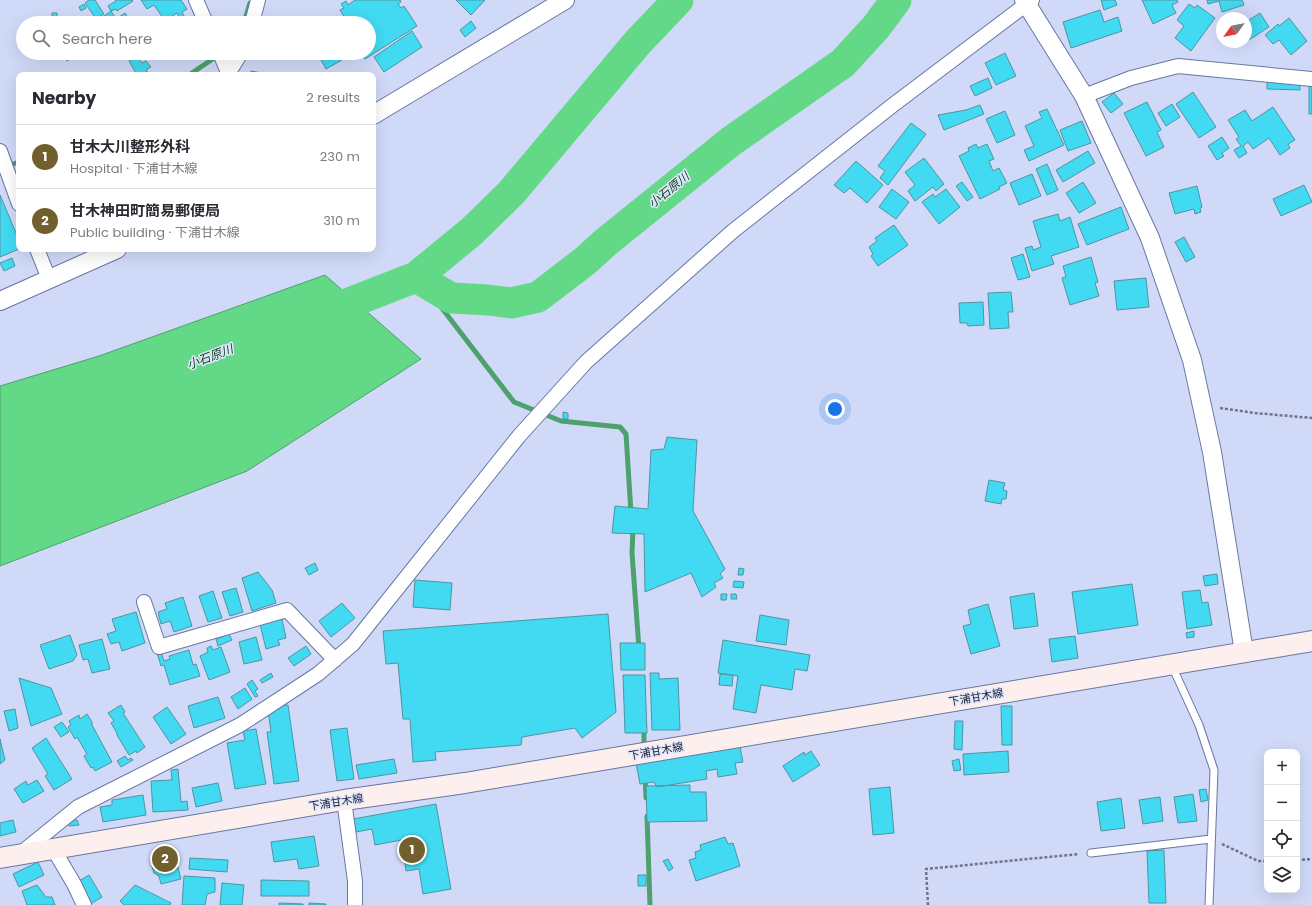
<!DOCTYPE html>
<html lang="en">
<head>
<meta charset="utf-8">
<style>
	:root { --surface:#fff; --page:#f2f2f3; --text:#2b2b33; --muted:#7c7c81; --line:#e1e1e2; --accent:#71602e }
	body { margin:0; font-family:Poppins,"Noto Sans JP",sans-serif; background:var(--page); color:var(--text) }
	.controls { position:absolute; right:12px; bottom:12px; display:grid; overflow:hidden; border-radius:8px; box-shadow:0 4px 16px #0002 }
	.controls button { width:36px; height:36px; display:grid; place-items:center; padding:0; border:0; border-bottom:1px solid var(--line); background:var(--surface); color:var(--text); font:20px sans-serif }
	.compass { position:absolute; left:1216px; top:12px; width:36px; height:36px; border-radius:50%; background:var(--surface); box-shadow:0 4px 16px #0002; rotate:237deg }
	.you { position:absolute; left:835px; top:409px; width:14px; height:14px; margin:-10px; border:3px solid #fff; border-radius:50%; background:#1a73e8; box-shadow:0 0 0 6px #1a73e833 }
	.badge { display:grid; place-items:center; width:26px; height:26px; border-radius:50%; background:var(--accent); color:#fff; font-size:13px; font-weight:700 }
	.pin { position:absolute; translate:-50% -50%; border:2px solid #fff; box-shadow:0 1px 4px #0006 }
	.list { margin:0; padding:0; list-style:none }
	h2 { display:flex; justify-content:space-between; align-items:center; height:52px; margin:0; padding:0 16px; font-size:17px }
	h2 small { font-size:13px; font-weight:400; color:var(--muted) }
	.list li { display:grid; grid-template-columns:26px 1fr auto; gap:12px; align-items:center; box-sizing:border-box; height:64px; padding:0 16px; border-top:1px solid var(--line) }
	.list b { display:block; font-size:15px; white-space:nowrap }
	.list p { margin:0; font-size:13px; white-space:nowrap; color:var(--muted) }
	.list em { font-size:13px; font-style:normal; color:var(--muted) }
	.icon { flex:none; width:22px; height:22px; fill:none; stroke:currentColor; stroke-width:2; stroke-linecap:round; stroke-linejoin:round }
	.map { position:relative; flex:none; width:1312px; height:905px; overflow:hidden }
	.search { position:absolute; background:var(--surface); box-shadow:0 4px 16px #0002; left:16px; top:16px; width:360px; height:44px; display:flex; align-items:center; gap:10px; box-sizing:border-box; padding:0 14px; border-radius:22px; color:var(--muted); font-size:15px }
	.panel { position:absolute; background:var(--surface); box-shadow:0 4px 16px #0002; left:16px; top:72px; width:360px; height:180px; border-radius:8px }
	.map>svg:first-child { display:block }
</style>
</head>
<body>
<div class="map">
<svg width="1312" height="905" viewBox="0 0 1312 905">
	<rect width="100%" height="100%" fill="#d0daf8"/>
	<!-- water -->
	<path fill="#63d987" stroke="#4da16d" d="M325 275 421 359 247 471 0 566V386L99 356Z"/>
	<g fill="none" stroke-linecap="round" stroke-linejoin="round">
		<!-- stream -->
		<path stroke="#4da16d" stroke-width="5" d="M244 23 250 3
			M189 75 220 54
			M7 166 19 162
			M416 277 441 307 514 402 561 421 620 427 626 434 631 513
			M633 527 632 553 639 649
			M644 726V748
			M645 776 646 798
			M647 816 650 905"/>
		<!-- river -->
		<path stroke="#63d987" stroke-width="31" d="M416 277 451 298 488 300 511 303 538 297 585 261 606 242 730 142 843 63 876 27 896 0
			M316 316 416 277 471 232 511 193 638 42 678 0"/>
	</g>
	<!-- building -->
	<path fill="#42daf2" stroke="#4f94a0" d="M89 0H95L104 14 96 19 85 3Z
		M115 0H132L133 1 117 11 116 9 111 11 108 6 116 1Z
		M141 0H181L187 9 182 12 184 16 180 19 177 13 165 21 154 5 147 9Z
		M355 0H400L401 2 398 4 401 8 404 6 417 26 365 59 361 53H369V23H348L340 10 344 8 341 4 346 1 348 5Z
		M456 0H485L471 15Z
		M1101 0H1115L1117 5 1104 10Z
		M1142 0H1177L1178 2 1172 5 1176 13 1153 24Z
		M1207 0H1242L1244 5 1222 12 1219 1 1208 4Z
		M84 4 86 8 81 11 79 7Z
		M1189 4 1195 8 1197 5 1215 18 1191 51 1175 38 1184 26 1177 20Z
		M1100 10 1104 22 1118 17 1122 31 1071 48 1063 22Z
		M111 11 116 19 125 13 130 22 128 23H108L104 16Z
		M52 13H57V20H52Z
		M1260 13 1269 27 1238 47 1235 42H1246V22Z
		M1289 18 1307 41 1291 55 1279 40 1273 44 1265 35 1278 24 1279 26Z
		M471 21 476 28 465 37 460 30Z
		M412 31 422 47 384 72 374 57Z
		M62 53H79L67 61Z
		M317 53H340L342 60 326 69Z
		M1005 53 1016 76 996 85 985 63Z
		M137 56 142 63 146 61 151 67 146 70 150 75H137L129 61Z
		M251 71 262 73V75H250Z
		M988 78 992 88 975 96 970 86Z
		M1267 78 1300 79V90L1267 89Z
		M1309 83H1312V114H1309Z
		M1193 92 1216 127 1199 138 1176 104Z
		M1114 93 1123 104 1111 113 1102 102Z
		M1147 102 1161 130 1157 132 1164 147 1146 156 1124 113Z
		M1172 104 1180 117 1166 126 1158 113Z
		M980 105 984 114 944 130 938 115 966 110Z
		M1273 107 1295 140 1288 144 1290 148 1280 155 1269 138 1253 149 1248 142 1243 146 1247 153 1239 158 1234 150 1241 146 1236 139 1239 137 1228 120 1245 110 1252 121Z
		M1047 109 1064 145 1029 161 1024 150 1034 146 1025 126 1042 118 1039 112Z
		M1005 111 1015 135 997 143 986 119Z
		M1082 121 1091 143 1068 151 1060 130Z
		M911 123 926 134 888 185 880 178 885 171 878 166Z
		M1222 137 1229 148 1222 153 1224 156 1217 160 1208 146Z
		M976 144 978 148 987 144 994 159 989 161 993 171 999 168 1007 183 999 187 1000 189 980 199 959 156 969 151 968 148Z
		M1088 151 1095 163 1063 182 1056 170Z
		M924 158 944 184 936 191 933 187 915 201 908 191 915 185 905 172Z
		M856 161 883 185 867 203 850 188 844 193 834 185Z
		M1047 164 1058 190 1047 195 1036 169Z
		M1032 174 1041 196 1019 205 1010 183Z
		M962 182 973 197 967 201 956 186Z
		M1083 182 1096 203 1079 213 1066 193Z
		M1304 185 1312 202 1281 216 1273 199Z
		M1197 186 1202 207 1200 208 1201 212 1195 214 1194 209 1175 214 1169 193Z
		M892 189 909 202 896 219 879 207Z
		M946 189 960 207 939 224 922 202 933 194 935 197Z
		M0 195 19 240V249L0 257Z
		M1121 207 1129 229 1087 245 1078 224Z
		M1058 214 1060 221 1070 217 1079 247 1051 256 1054 264 1032 271 1025 248 1032 246 1033 250 1041 247 1033 221Z
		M894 225 908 245 878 266 871 256 873 254 869 247 877 241 875 238Z
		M1184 237 1195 257 1186 262 1175 242Z
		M1023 254 1030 277 1018 280 1011 258Z
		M1091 257 1098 282 1095 283 1099 296 1070 305 1062 278 1066 277 1063 266Z
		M12 258 15 266 4 271 0 263Z
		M1146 278 1149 307 1117 310 1114 281Z
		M1011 292 1013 312H1008L1009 328 990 329 988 293Z
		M983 302 984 325 968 326 967 323H960L959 303Z
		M563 412 568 413V419H563Z
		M667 437 697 440 693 511 725 569 720 574 723 578 714 583 716 587 702 597 691 573 645 592 644 534 612 533 615 506 648 509 651 450 664 449Z
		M989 480 1005 483 1003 490 1007 491 1006 499H1002L1001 504 985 501Z
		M315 563 318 570 309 575 305 568Z
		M739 568 744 569 743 575H738Z
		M258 572 272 590 276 603 252 611 242 578Z
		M1217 574 1218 584 1205 586 1203 576Z
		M415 580 452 583 450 610 413 607Z
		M734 581 744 582 743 588 733 587Z
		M1132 584 1138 625 1078 634 1072 592Z
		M236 588 243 612 230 616 222 592Z
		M1200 590 1202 603 1208 602 1212 625 1187 629 1182 592Z
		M213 591 222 618 208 622 199 596Z
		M1034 593 1038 626 1014 629 1010 597Z
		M721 594H727L726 600H721Z
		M731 594H736L737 599H731Z
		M183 597 192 626 174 632 170 621 161 624 158 612 167 609 165 603Z
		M342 603 355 618 331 637 319 621Z
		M988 604 1000 646 971 654 963 626 971 624 968 610Z
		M136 612 145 643 122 651 119 642 111 644 107 634 116 631 112 619Z
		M608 614 616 712 582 738 575 728 522 737 521 745 435 752 436 760 413 762 410 719H403L398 663 386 664 383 631Z
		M760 615 789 620 786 645 756 641Z
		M282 619 286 638 278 640 280 645 266 649 260 624Z
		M1194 631V637L1187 638 1186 633Z
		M229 634 232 640 218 646 216 639Z
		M70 635 77 655 73 661 49 669 40 645Z
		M1075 636 1078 658 1052 662 1049 639Z
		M256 637 262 660 244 664 239 642Z
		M102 639 110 669 92 673 88 659 83 660 79 645Z
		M723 640 810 655 807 671 795 669 792 690 761 685 756 713 733 709 738 676 718 673Z
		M620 643H645V670H621Z
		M211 646 213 650 221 647 230 672 209 680 200 656 208 652 207 648Z
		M306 646 311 654 294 666 288 658Z
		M189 650 193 665 196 664 200 676 170 685 164 665 161 666 157 653 161 652 164 661 170 659 169 656Z
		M271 673 273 677 262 683 260 680Z
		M650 673H659V679L678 678 680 730H652Z
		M720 674 733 675 732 686 719 685Z
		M623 675H645L647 733H625Z
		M19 678 51 688 62 714 31 726Z
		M252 680 258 689 255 691 258 696 255 697 247 684Z
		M245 688 252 699 238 709 231 697Z
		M218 697 225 718 194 728 188 706Z
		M121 705 125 712 123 713 145 747 137 753 136 751 129 755 117 735V733L111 723 114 721 108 713Z
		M288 705 299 781 274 784 267 732H271L268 710 279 709V706Z
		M1001 706H1012V745H1002Z
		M167 707 186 734 171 744 153 717Z
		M15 709 18 728 9 731 4 711Z
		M87 714 92 722V725L112 762 95 771 93 767 91 768 84 756 87 754 77 737 75 739 68 727 71 725 69 721 79 715 80 719Z
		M955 721H963L962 750 954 749Z
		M62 722 69 732 61 737 54 727Z
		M347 728 354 779 337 781 330 730Z
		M256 729 266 784 235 789 227 743 245 740 243 731Z
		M46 738 72 779 54 790 45 776 48 774 32 748Z
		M0 739 5 760 0 764Z
		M740 747 743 762 735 763 737 774 718 777 717 769 706 771 707 779 657 787 654 782 640 784 636 763Z
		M811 751 820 765 793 782 783 766 804 752 805 755Z
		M1008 751 1009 772 964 775 963 754Z
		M125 756 128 760 131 758 133 760 121 767 117 761Z
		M394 759 397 773 359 779 356 765Z
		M959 759 961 770 954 771 952 761Z
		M178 769 181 802 187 801 188 810 153 812 151 781 172 780 171 770Z
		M37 780 44 791 23 803 14 789 26 781 28 785Z
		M218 783 222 801 196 807 192 788Z
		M690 785V792H706L707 821 647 822 646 786Z
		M890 787 894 833 873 835 869 789Z
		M1206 789 1208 800 1201 802 1199 790Z
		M1193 794 1197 821 1178 823 1174 797Z
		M143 795 146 815 103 822 100 807 112 805V800Z
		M1160 797 1163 821 1143 824 1139 800Z
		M1121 798 1125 828 1101 831 1097 802Z
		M436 804 451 889 423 894 419 869 406 871 405 863 411 862 407 839 375 845 372 829 356 832 353 819Z
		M13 820 16 832 0 836V823Z
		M77 820 79 825 69 826 68 821Z
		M314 836 319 866 299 869 297 859 274 862 271 842Z
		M725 837 728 844 733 843 740 866 696 881 689 860 696 858 695 852 701 850 700 845Z
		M1164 850 1166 903H1149L1147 851Z
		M174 853 181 879 161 884 159 876 154 873 150 860Z
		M190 858 228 860 227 872 189 869Z
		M668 859 673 868 669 871 663 861Z
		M38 862 44 875 19 887 13 874Z
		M89 875 102 897 89 905 74 884Z
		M638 875H646V886H638Z
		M184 876 215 878V892L207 894 205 905H182Z
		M261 880 309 881V896H261Z
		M222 883 244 885 242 905H220Z
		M37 885 46 897H52L55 905H27L22 891Z
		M135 885 171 903 170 905H124L120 901Z
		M279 903 303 904V905H279Z
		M309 903 326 904V905H309Z"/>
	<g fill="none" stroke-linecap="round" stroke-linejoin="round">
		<defs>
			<path id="service" d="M1172 666 1199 725 1214 770 1209 905
				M1091 853 1211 839"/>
			<path id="minor" d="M196 0 206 23
				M252 23 258 0
				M220 53 229 75
				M229 72 241 53
				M1084 96 1131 78 1178 66 1312 79
				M0 151 19 204
				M37 249 49 279
				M144 602 159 647 287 610 335 660
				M344 800 355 881V905
				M54 850 74 884 84 905
				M20 854 78 807 240 725 318 674 353 644 519 436 586 362 733 231 893 105 1032 0"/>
			<path id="tertiary" d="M1024 0 1084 96 1150 238 1192 360 1212 452 1244 652
				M373 115 565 0
				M0 301 117 249"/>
			<path id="secondary" d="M0 858 344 800 465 783 1312 641"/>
		</defs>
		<!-- service casing -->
		<use href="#service" stroke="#6876a3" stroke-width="9"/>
		<!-- minor casing -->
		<use href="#minor" stroke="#6876a3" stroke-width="16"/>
		<!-- tertiary casing -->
		<use href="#tertiary" stroke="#6876a3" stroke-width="20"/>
		<!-- secondary casing -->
		<use href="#secondary" stroke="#6876a3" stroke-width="22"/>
		<!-- path -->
		<path stroke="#6d748c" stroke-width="2.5" stroke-dasharray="3 2" stroke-linecap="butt" d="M1220 408 1255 413 1312 418
			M1222 844 1258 861H1267
			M1297 860 1312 859
			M928 905 926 869 1079 854"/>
		<!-- service -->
		<use href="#service" stroke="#fff" stroke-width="7"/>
		<!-- minor -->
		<use href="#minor" stroke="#fff" stroke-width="14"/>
		<!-- tertiary -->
		<use href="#tertiary" stroke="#fff" stroke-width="18"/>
		<!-- secondary -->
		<use href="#secondary" stroke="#fcefed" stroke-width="20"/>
	</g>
	<g text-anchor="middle" stroke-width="3" stroke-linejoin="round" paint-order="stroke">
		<!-- street labels -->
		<g font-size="11" fill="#191e30" stroke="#e1e7fc">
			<text transform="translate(976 697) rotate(-10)" y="4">下浦甘木線</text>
			<text transform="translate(656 751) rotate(-10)" y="4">下浦甘木線</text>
			<text transform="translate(336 802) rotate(-9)" y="4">下浦甘木線</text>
		</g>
		<!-- water labels -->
		<g font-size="12" font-style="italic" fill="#134323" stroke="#e1e7fc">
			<text transform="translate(669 190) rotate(-39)" y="4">小石原川</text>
			<text transform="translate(210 357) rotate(-21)" y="4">小石原川</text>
		</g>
	</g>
</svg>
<div class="controls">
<button>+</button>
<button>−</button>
<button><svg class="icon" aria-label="locate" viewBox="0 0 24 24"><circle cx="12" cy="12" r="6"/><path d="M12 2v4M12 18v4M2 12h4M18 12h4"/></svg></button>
<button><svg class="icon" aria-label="layers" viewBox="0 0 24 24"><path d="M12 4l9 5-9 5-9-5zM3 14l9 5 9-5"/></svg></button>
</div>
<svg class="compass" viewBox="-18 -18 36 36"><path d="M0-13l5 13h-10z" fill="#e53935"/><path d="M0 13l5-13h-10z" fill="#7c7c81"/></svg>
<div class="you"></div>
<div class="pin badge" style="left:412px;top:850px">1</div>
<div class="pin badge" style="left:165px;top:859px">2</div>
<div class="search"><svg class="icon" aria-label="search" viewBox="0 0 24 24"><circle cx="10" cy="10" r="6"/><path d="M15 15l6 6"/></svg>Search here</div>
<section class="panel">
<h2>Nearby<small>2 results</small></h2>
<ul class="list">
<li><span class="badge">1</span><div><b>甘木大川整形外科</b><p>Hospital · 下浦甘木線</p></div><em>230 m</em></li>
<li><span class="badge">2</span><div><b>甘木神田町簡易郵便局</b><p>Public building · 下浦甘木線</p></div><em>310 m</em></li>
</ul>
</section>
</div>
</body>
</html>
